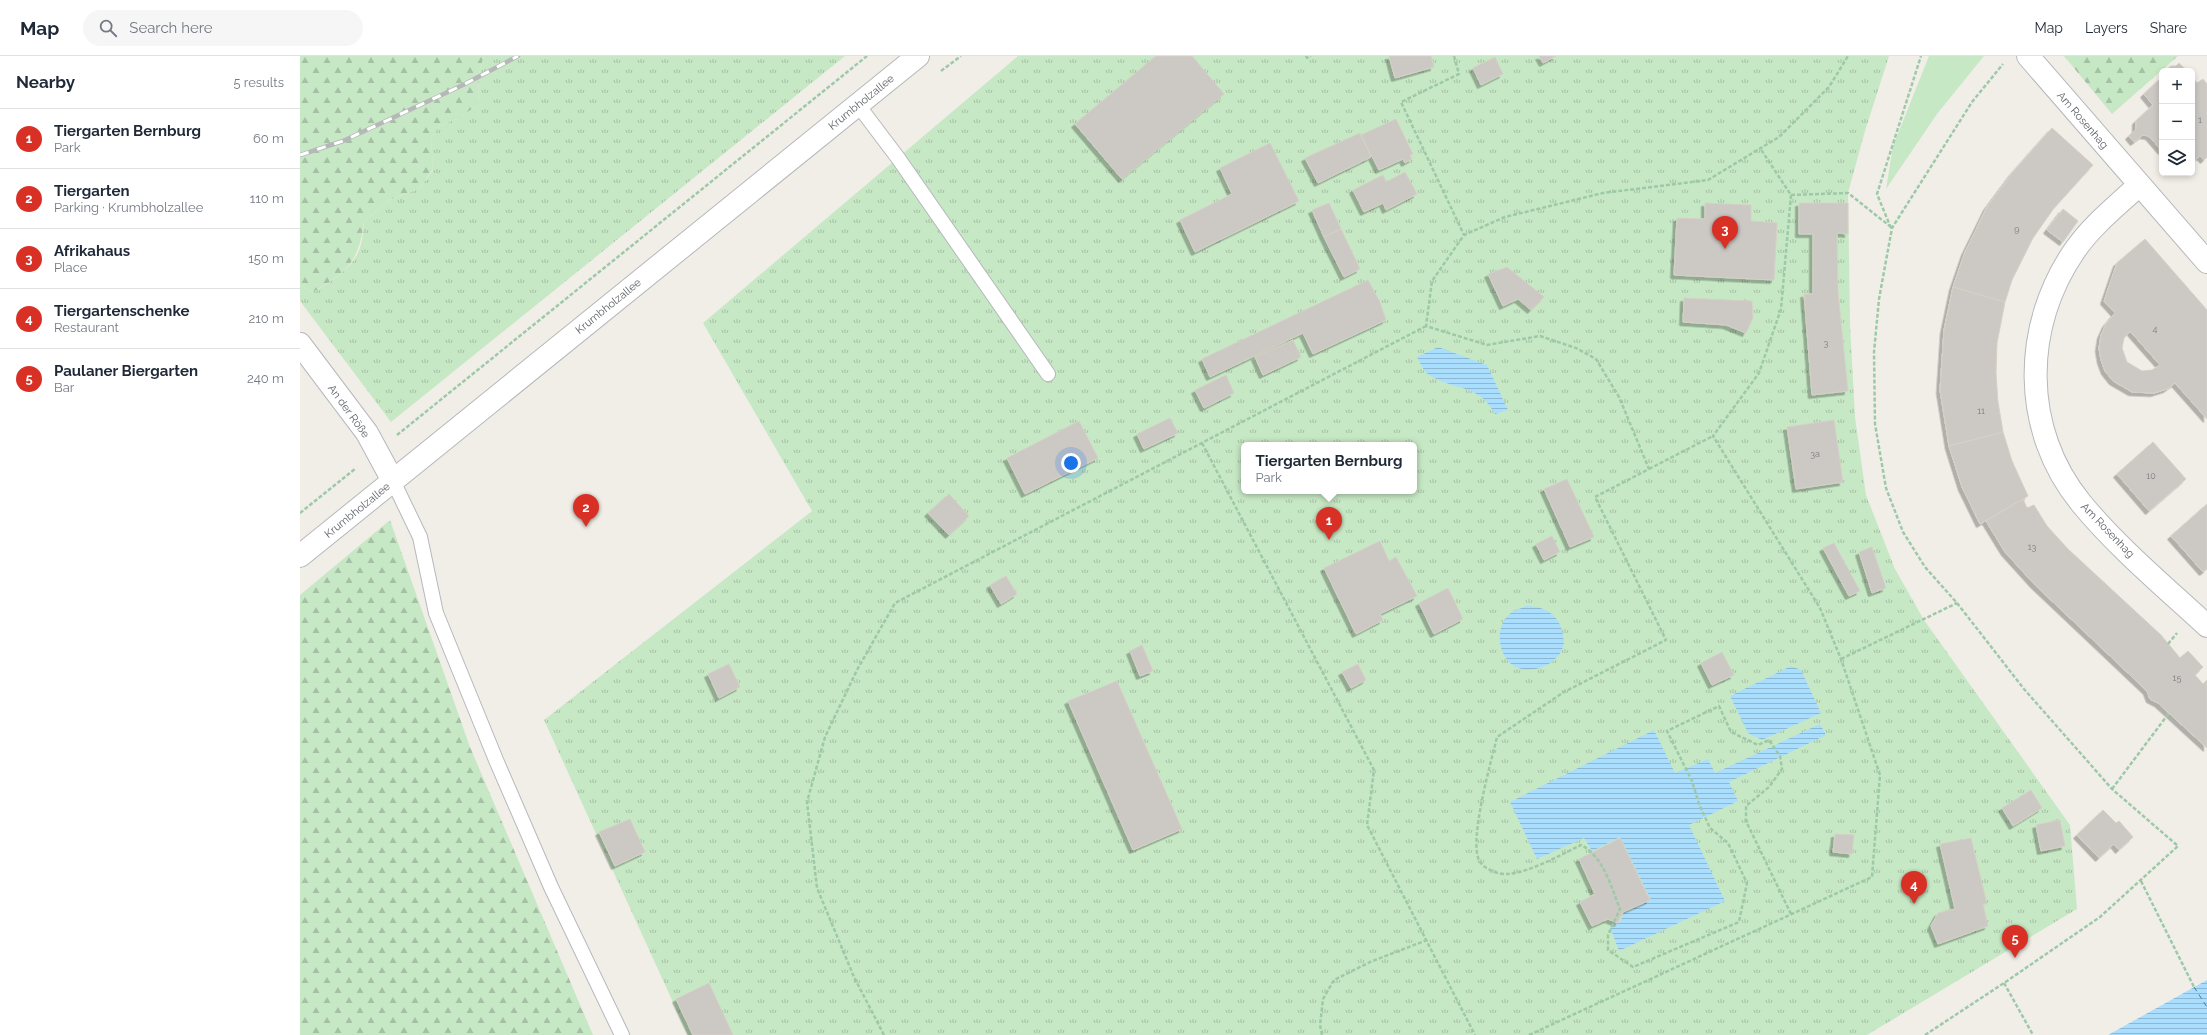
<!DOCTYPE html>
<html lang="en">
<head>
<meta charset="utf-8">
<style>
	:root { --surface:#fff; --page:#f6f6f7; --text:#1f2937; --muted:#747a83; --line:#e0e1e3; --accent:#d93025 }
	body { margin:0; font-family:Raleway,sans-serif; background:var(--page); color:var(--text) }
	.controls { position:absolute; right:12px; top:12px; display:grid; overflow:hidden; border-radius:6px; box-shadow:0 2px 6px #0003 }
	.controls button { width:36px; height:36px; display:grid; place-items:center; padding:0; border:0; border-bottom:1px solid var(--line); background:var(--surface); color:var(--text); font:20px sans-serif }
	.you { position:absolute; left:771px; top:407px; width:14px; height:14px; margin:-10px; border:3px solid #fff; border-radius:50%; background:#1a73e8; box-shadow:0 0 0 6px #1a73e833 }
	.badge { display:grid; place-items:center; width:26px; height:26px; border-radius:50%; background:var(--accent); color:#fff; font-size:13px; font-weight:700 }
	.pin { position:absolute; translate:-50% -33px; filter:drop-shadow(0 1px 2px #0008) }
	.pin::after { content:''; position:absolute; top:21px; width:14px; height:12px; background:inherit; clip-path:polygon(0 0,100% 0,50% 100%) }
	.popup { position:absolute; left:941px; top:386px; width:176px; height:52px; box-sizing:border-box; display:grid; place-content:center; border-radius:6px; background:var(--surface); filter:drop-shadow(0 1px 3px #0005); font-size:13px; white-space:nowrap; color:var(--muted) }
	.popup b { font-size:15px; color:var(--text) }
	.popup::after { content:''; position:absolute; left:50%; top:100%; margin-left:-8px; border:8px solid transparent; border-top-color:var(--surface) }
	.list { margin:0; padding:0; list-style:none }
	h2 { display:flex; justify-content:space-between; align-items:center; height:52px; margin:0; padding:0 16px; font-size:17px }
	h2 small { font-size:13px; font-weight:400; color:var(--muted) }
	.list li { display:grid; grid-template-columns:26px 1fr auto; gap:12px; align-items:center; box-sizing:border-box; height:60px; padding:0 16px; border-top:1px solid var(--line) }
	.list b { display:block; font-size:15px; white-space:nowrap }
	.list p { margin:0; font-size:13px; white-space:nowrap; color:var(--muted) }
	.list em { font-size:13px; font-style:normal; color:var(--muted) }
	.icon { flex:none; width:22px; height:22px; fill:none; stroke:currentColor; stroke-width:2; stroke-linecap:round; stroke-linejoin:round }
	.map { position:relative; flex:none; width:1907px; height:979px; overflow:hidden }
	header { display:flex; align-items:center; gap:24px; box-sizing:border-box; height:56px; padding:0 20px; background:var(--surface); border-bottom:1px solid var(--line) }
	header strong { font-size:19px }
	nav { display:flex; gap:22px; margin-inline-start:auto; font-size:14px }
	.search { width:280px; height:36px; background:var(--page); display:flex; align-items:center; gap:10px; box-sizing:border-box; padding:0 14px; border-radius:22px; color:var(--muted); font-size:15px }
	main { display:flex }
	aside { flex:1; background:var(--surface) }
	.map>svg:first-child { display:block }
</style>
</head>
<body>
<header>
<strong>Map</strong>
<div class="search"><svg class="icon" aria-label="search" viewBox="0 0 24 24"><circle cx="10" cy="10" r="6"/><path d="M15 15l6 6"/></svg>Search here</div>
<nav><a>Map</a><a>Layers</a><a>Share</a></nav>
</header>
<main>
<aside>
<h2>Nearby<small>5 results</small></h2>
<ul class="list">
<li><span class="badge">1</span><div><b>Tiergarten Bernburg</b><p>Park</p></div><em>60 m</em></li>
<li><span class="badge">2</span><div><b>Tiergarten</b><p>Parking · Krumbholzallee</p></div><em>110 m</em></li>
<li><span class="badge">3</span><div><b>Afrikahaus</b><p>Place</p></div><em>150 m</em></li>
<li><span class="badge">4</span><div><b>Tiergartenschenke</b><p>Restaurant</p></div><em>210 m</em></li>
<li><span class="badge">5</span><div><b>Paulaner Biergarten</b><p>Bar</p></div><em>240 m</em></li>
</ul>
</aside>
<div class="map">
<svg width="1907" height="979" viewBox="0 0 1907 979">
	<defs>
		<pattern id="forest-firs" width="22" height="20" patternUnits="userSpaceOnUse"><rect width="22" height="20" fill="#c7e8c5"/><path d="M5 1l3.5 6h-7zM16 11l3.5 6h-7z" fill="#a5c0a4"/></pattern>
		<pattern id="park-tufts" width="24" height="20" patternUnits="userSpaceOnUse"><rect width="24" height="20" fill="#c7e8c5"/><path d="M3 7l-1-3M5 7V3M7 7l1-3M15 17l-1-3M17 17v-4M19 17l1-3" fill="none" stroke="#a5c0a4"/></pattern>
		<pattern id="water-rules" width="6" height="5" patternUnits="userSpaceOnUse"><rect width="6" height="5" fill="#aadeff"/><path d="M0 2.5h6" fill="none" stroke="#8eb8d2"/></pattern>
		<filter id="shadow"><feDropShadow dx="-3.5" dy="3.5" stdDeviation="0" flood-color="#0004"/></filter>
	</defs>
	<rect width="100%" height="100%" fill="#f1eee8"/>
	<!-- grass -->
	<path fill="#c7e8c5" d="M1629 0H1684L1637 58 1586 133 1593 90Z"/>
	<!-- forest -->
	<path fill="url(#forest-firs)" d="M0 0H184L179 17 178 49 159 62 139 70 131 83 133 113 119 133 89 144 64 166C59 205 47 217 13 236L0 229Z
		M1764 0H1878L1812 58Z
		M90 464 170 691 293 979H0V539Z"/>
	<!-- park -->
	<path fill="url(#park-tufts)" fill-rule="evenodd" d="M184 0H545L91 366 0 245V229L13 236C32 226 56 210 61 188 63 181 63 173 64 166L89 144 119 133 133 114 131 83 139 70 159 62 178 49 179 17Z
		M718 0H1589L1565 75 1548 137 1550 269 1555 361 1566 439 1595 513 1624 564 1770 769 1777 853 1567 979H388L244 664 512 455 403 267ZM944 389H1114V435H944Z"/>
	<!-- water -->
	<path fill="url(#water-rules)" d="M1138 291 1187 309 1208 354 1195 358C1178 327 1155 335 1129 319 1124 316 1120 307 1117 301Z
		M1226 550C1245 550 1260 559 1263 579 1263 583 1265 587 1263 591 1257 610 1227 622 1210 607 1197 595 1195 568 1212 556 1216 554 1222 552 1226 550Z
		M1491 610 1501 614 1521 657 1462 684 1448 677 1430 640Z
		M1520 668 1526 679 1429 726 1438 745 1389 769 1425 845 1319 895 1310 871 1320 866 1324 857 1351 844 1320 781 1292 795 1284 782 1237 803 1210 746 1354 674 1375 717 1408 703 1415 717Z
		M1907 924V979H1808Z"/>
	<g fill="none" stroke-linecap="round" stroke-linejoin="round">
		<!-- ferry -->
		<path stroke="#417aaa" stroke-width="1" stroke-dasharray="5 4" stroke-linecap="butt" d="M1894 931 1907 951"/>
	</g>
	<!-- building -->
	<path fill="#ccc9c5" stroke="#d6d0c6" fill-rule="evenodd" filter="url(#shadow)" d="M856 0H892L924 38 822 123 775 68Z
		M1089 0H1131L1134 11 1095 22Z
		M1239 0H1256L1243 7Z
		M1195 1 1203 18 1181 29 1173 12Z
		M1879 7 1887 15H1865L1871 10H1876Z
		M1862 21V95L1849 80 1843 79 1834 86 1829 80 1836 73V65L1853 49 1844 38Z
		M1892 21 1897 27 1903 23 1907 28V101L1904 104 1900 100 1892 107Z
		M1096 63 1113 98 1110 99 1112 103 1105 107 1103 103 1079 114 1061 79Z
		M1752 72 1793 109 1754 152 1733 182 1712 224 1705 246 1653 231 1665 196 1687 151 1713 116Z
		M1060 77 1071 101 1018 127 1005 102Z
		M970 87 999 145 895 196 880 164 932 138 920 112Z
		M1105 116 1117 138 1086 154 1083 147 1064 156 1053 134 1083 119 1086 126Z
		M1029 147 1041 173 1024 181 1012 154Z
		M1405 147 1451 149V165L1477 167 1474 224 1374 219 1377 162 1405 163Z
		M1499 147H1548V178L1537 177 1538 236 1548 335 1512 339 1504 238H1513V178H1499Z
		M1763 153 1778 165 1763 186 1747 174Z
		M1041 173 1060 213 1044 221 1024 181Z
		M1845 183 1907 254V363L1875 327 1867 333 1854 337 1832 336 1813 325 1805 315 1801 304 1799 292 1801 279 1806 268 1815 257 1804 245 1817 207ZM1830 275 1860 309 1852 314 1842 315 1827 306 1822 292 1824 282Z
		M1207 211 1244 241 1231 254 1218 243 1203 250 1188 218Z
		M1068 224 1080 246 1086 264 1013 298 1003 277 910 321 902 303Z
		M1653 231 1705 246 1697 287 1696 317 1698 346 1703 376 1649 390 1640 334 1644 274Z
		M1384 242 1452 245 1453 262 1446 277 1426 269 1383 266Z
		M993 284 1001 301 963 319 955 301Z
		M926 319 934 337 904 352 895 334Z
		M870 362 878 377 844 393 837 378Z
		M1534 364 1543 426 1496 433 1487 371Z
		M779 365 798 402 725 438 707 402Z
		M1703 376 1712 405 1728 440 1680 468 1662 431 1649 390Z
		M1853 386 1886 423 1849 455 1817 418Z
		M1267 423 1294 481 1270 491 1244 433Z
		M649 438 669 460 649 479 628 457Z
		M1723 443 1727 452 1734 449 1747 470 1768 493 1861 579 1880 602 1888 595 1903 611 1895 619 1903 628 1907 624V692L1858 647 1850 643 1847 635 1734 528 1705 496 1686 465Z
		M1907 448V513L1903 516 1871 480Z
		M1252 480 1260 496 1244 504 1236 488Z
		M1080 485 1089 505 1096 501 1117 540 1080 558 1083 564 1056 578 1024 512Z
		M1534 487 1560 535 1549 540 1523 492Z
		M1572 491 1586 532 1572 537 1559 496Z
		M706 520 717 538 701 548 690 529Z
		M1148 532 1163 563 1134 578 1119 547Z
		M842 589 853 615 840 620 830 595Z
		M1422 596 1434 619 1412 629 1401 607Z
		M429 608 440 631 419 642 408 618Z
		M1058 608 1066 624 1051 632 1042 616Z
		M817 625 882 773 833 794 768 645Z
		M1731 734 1742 752 1713 770 1702 752Z
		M1803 754 1816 767 1819 765 1833 781 1819 794 1814 788 1799 802 1777 779Z
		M330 763 345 796 315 810 299 776Z
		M1760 764 1765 790 1741 795 1736 769Z
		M1535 778 1554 779 1552 798 1533 796Z
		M1320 782 1350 844 1323 856 1318 867 1308 863 1292 870 1280 846 1295 838 1279 803Z
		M1671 782 1687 848H1683L1688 870 1638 888 1631 870 1638 857 1655 853 1640 788Z
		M409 927 433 979H393L376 943Z"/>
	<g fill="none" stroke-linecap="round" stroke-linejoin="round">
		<defs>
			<path id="service" d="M558 49 598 102 748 318
				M93 425 120 481 136 557 196 704 251 831 322 979"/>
			<path id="minor" d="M1728 0 1907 206
				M1839 129C1818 149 1792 169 1775 194 1722 270 1721 374 1781 447 1816 490 1866 532 1907 570
				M0 288 67 377 93 425"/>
			<path id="tertiary" d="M0 500 618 0"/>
		</defs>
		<!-- service casing -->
		<use href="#service" stroke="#b5b8bc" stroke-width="16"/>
		<!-- minor casing -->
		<use href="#minor" stroke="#b5b8bc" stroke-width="24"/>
		<!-- tertiary casing -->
		<use href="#tertiary" stroke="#b5b8bc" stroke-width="24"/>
		<!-- path -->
		<path stroke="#9ec9a8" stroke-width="2.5" stroke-dasharray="4 2" stroke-linecap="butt" d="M1006 0 1007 2 1011 0
			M1154 0 1159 18 1101 46 1164 179
			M641 15 661 0
			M1491 139 1548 137 1591 171
			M1591 172 1577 138 1621 0
			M97 379 567 0
			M902 387 1074 714 1067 769 1175 979
			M1349 413 1413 380
			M0 457 56 412
			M1868 588 1877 577
			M1541 603 1657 547
			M1812 733 1869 657
			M1841 825 1894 931
			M1491 858 1446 765V750L1469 731 1482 713 1480 700 1469 684 1458 689 1431 676 1419 650 1367 675 1392 725 1399 748 1410 772 1428 787 1447 827 1439 866 1333 911 1308 894V879L1320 853C1311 831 1304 801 1281 789 1260 799 1231 816 1208 818 1199 819 1183 813 1179 804 1169 783 1191 706 1197 681L1264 636 1366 584 1295 441 1349 413 1319 341 1296 303 1276 292 1240 280 1187 289 1126 270 1132 225 1164 179 1205 161 1303 137 1408 124 1479 81 1529 31 1548 0
			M1704 927 1733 979
			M584 979 554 921 517 832 507 746 525 681 557 614 595 547 1126 270
			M1022 979 1020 969 1023 943 1034 924 1070 906 1127 884
			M1229 979 1572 821 1580 719 1541 603 1520 552 1413 380 1459 317 1481 253 1491 139 1460 92
			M1625 979 1704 927 1800 861 1878 790 1812 733 1724 633 1657 547 1625 511 1603 476 1586 432 1575 368 1574 296 1579 243 1592 172 1672 46 1703 8"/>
		<!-- service -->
		<use href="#service" stroke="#fff" stroke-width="14"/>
		<!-- minor -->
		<use href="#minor" stroke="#fff" stroke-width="22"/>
		<!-- tertiary -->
		<use href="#tertiary" stroke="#fff" stroke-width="22"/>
		<defs>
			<path id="rail" d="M0 99 43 85 165 28 218 0"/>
		</defs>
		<!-- rail casing -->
		<use href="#rail" stroke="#b6b7b8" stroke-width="4.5"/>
		<!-- rail -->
		<use href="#rail" stroke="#fff" stroke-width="3" stroke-dasharray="9" stroke-linecap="butt"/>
	</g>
	<g text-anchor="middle" stroke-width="4" stroke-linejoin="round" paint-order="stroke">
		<!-- number labels -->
		<g font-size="9" fill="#7a7c7f">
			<text x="1900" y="67">1</text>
			<text x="1717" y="176">9</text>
			<text x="1855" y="276">4</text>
			<text x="1526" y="290">3</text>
			<text x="1681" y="358">11</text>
			<text x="1515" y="401">3a</text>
			<text x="1851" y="423">10</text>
			<text x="1732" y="494">13</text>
			<text x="1877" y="625">15</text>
		</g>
		<!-- street labels -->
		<g font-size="11" fill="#5f6368" stroke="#fff">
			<text transform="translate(561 46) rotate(-39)" y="4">Krumbholzallee</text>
			<text transform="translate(1783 64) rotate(49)" y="4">Am Rosenhag</text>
			<text transform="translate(308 250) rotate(-39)" y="4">Krumbholzallee</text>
			<text transform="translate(49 355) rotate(54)" y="4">An der Röße</text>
			<text transform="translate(57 454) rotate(-39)" y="4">Krumbholzallee</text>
			<text transform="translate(1808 474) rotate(46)" y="4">Am Rosenhag</text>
		</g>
	</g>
</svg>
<div class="controls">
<button>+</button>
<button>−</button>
<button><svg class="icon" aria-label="layers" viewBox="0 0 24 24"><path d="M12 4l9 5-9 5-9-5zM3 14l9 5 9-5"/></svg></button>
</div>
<div class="you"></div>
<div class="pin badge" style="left:1029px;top:484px">1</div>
<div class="popup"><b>Tiergarten Bernburg</b>Park</div>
<div class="pin badge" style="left:286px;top:471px">2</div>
<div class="pin badge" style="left:1425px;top:193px">3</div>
<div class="pin badge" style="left:1614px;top:848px">4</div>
<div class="pin badge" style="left:1715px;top:902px">5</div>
</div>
</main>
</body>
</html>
